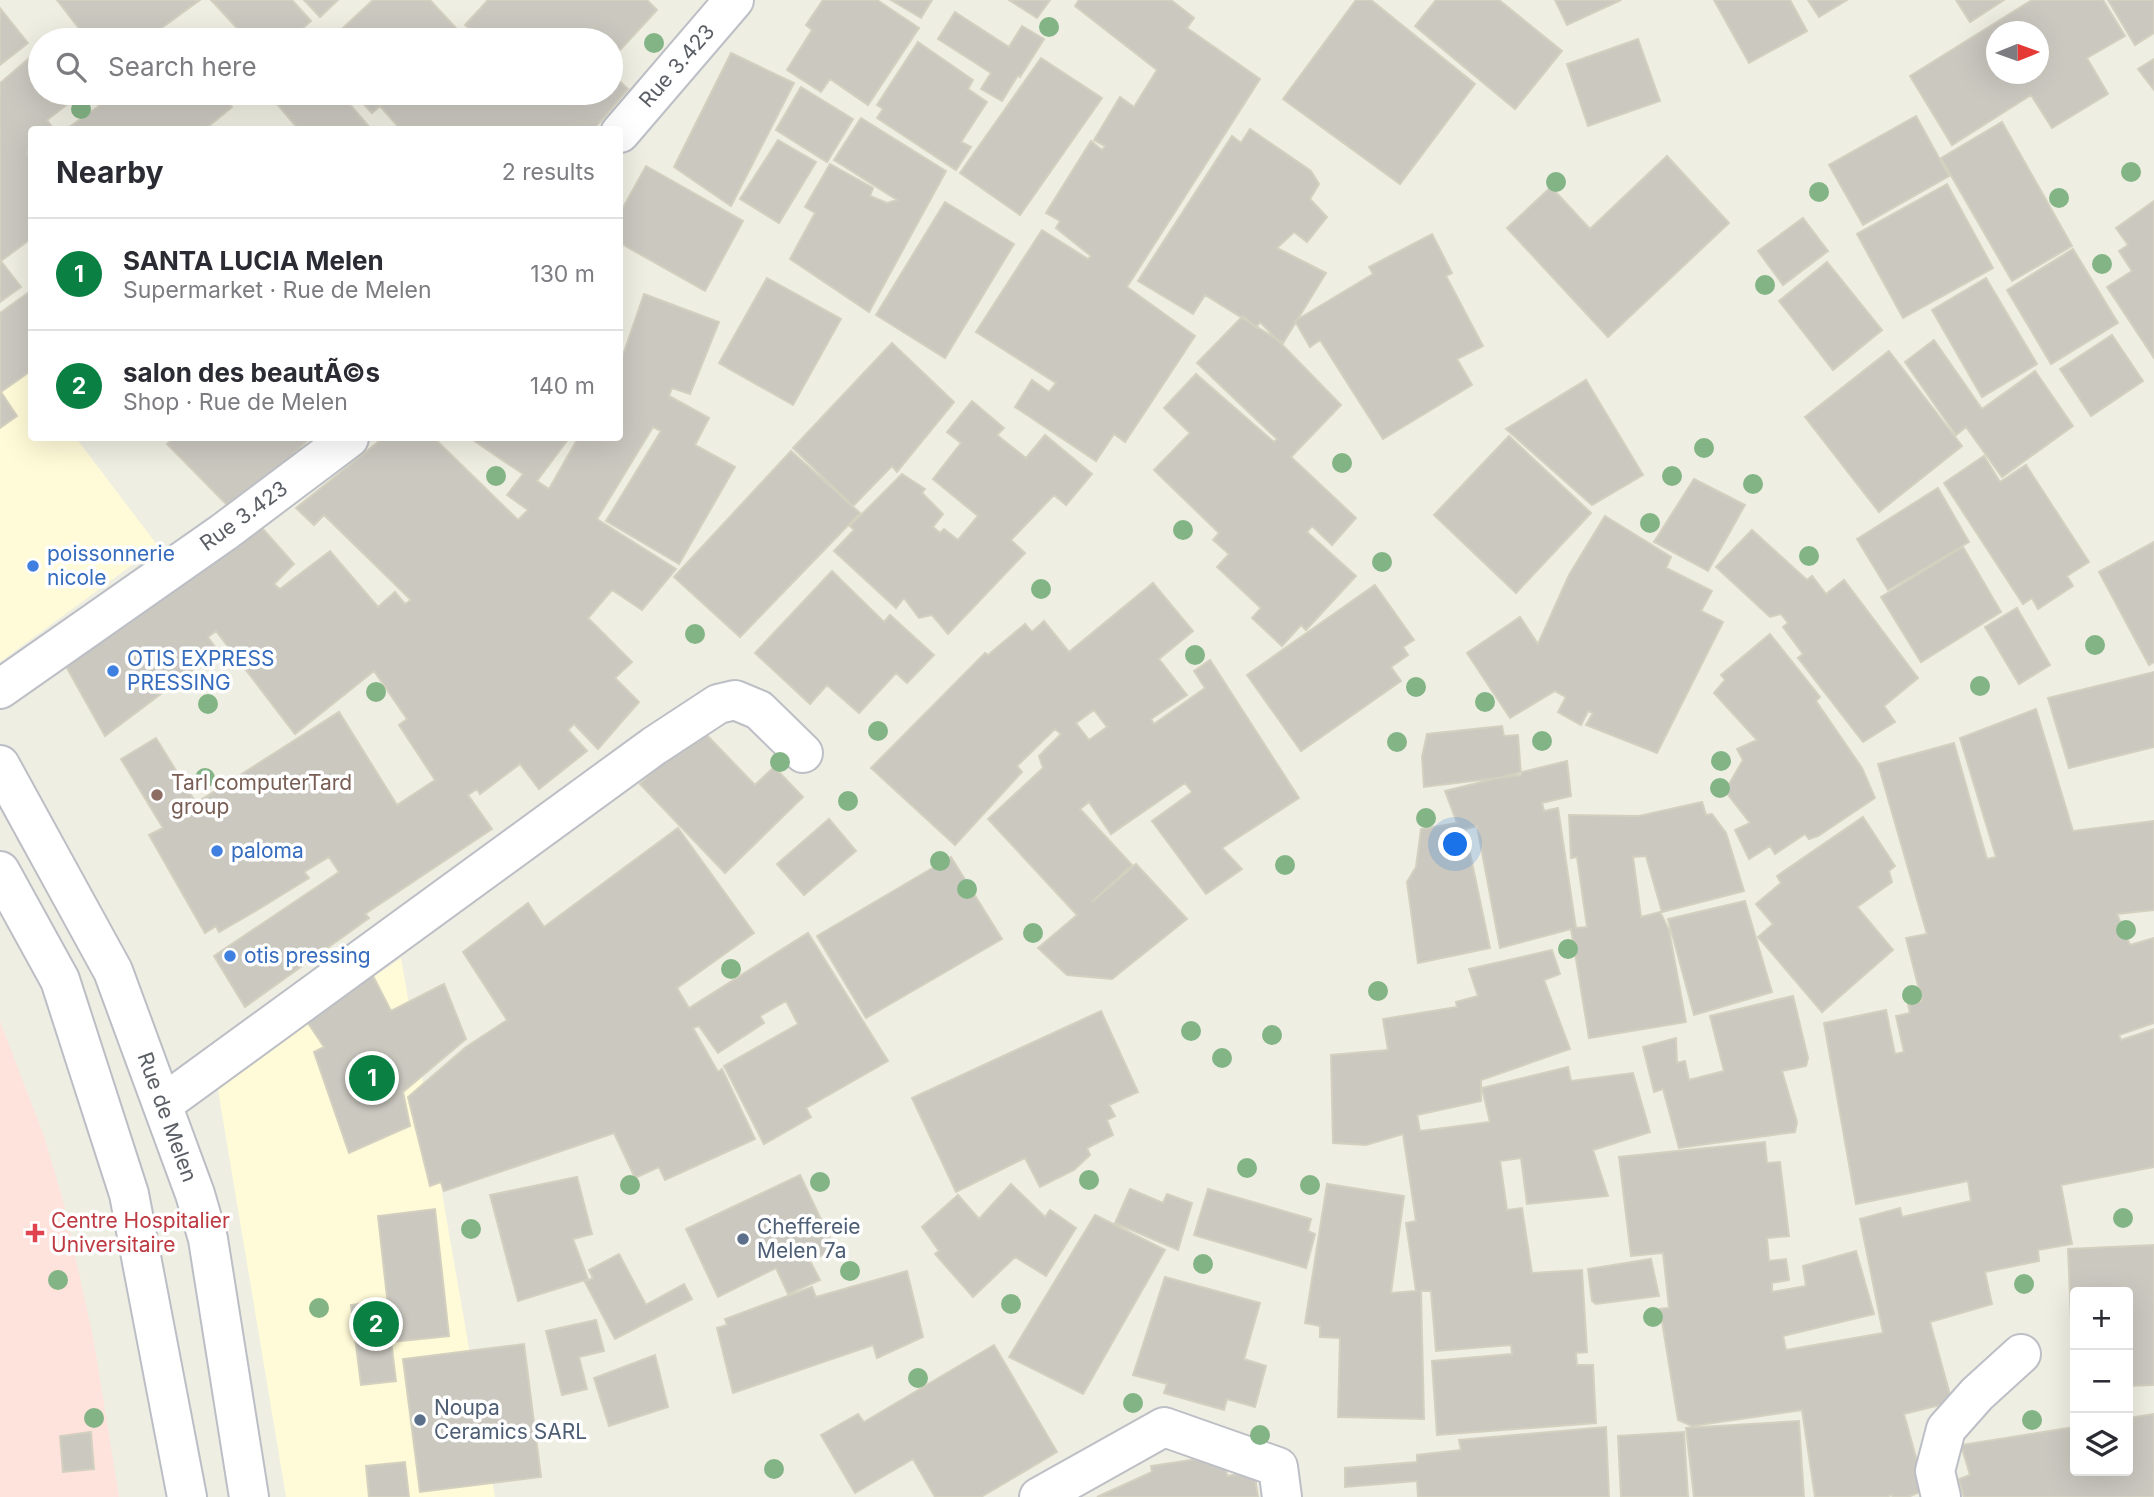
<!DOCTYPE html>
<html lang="en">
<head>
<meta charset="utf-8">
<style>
	:root { --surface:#fff; --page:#f2f2f3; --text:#2b2b33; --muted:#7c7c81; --line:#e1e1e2; --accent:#0b8043 }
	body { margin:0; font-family:Inter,sans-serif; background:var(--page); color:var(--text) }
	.controls { position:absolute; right:21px; bottom:21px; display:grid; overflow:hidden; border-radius:7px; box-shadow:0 7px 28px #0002 }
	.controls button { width:63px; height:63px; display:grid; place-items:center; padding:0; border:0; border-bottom:2px solid var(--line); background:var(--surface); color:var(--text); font:35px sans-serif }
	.compass { position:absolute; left:1986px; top:21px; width:63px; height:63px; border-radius:50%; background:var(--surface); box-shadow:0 7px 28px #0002; rotate:89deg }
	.you { position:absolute; left:1456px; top:845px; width:24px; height:24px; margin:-18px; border:5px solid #fff; border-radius:50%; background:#1a73e8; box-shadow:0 0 0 10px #1a73e833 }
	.badge { display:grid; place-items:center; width:46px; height:46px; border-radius:50%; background:var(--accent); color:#fff; font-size:23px; font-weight:700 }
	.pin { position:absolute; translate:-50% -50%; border:4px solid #fff; box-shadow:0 2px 7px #0006 }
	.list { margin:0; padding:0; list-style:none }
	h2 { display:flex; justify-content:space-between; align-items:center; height:91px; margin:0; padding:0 28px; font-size:30px }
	h2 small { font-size:23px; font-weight:400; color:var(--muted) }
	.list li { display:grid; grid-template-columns:46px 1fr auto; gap:21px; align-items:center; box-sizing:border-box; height:112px; padding:0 28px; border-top:2px solid var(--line) }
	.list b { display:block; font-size:26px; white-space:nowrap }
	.list p { margin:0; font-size:23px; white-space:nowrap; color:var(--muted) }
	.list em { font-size:23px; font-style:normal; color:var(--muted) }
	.icon { flex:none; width:38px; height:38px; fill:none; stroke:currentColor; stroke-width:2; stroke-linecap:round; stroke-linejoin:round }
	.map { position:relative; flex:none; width:2154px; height:1497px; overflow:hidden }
	.search { position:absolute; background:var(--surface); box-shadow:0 7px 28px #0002; left:28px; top:28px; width:595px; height:77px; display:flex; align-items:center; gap:18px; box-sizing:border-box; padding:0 24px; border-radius:38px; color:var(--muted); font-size:26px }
	.panel { position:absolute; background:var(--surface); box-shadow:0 7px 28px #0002; left:28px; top:126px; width:595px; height:315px; border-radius:7px }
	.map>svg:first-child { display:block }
</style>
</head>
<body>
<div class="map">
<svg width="2154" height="1497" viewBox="0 0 2154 1497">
	<rect width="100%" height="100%" fill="#efeee2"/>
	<!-- commercial -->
	<path fill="#fffad7" d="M0 336 31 378 32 438H76L158 546 0 662Z
		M401 958 495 1497H286L217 1084Z"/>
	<!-- medical -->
	<path fill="#fee3dc" d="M0 1021 44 1136 64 1204 94 1342 119 1497H0Z"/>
	<!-- building -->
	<path fill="#cac8bf" stroke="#d4d0c0" stroke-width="2" fill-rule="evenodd" d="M57 0H200L145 40H88Z
		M211 0H292L311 21 290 40H248Z
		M304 0H338L320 17Z
		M373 0H430L467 40H330Z
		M488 0H647L657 10 611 60V40H482L465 25Z
		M823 0H877L919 28 868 105 830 79 821 92 787 70 812 30 806 25Z
		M891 0H932L921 18Z
		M1009 0H1050L1037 18Z
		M1079 0H1171L1194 18 1187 28 1260 79 1127 287 1195 336 1125 442 1114 434 1096 461 1015 407 1032 380 1049 392 1056 383 976 332 1042 230 1088 259 1091 256 1056 228 1060 221 1046 213 1091 141 1102 150 1105 146 1094 140 1120 97 1134 107 1157 70 1075 6Z
		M1356 0H1371L1475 84 1400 184 1283 99Z
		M1436 0H1499L1562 51 1515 109 1415 26Z
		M1555 0H1621L1567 25Z
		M1714 0H1790L1807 31 1749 63Z
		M1808 0H1847L1819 17Z
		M1956 0H2004L1970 22Z
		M2032 0H2103L2125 36 2087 58 2108 94 2052 128 2031 95 1952 145 1910 76ZM1996 32H2038V74H1996Z
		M2108 0H2154V33L2135 45Z
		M0 8 28 43 0 65Z
		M955 12 1009 47 1022 26 1044 39 1020 77 1018 75 1002 101 981 89 991 73 938 39Z
		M171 29 180 40H156Z
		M1638 39 1660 101 1588 126 1567 64Z
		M918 42 973 80 968 89 987 102 961 142 971 147 956 170 877 118 883 109 877 105Z
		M40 49V93H82L47 120 53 128 51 130H32V144L27 153 32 157V238L1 261 21 287 0 302V83Z
		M731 53 794 83 731 206 674 167Z
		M1041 58 1102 98 1020 215 960 173Z
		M2154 59V90L2138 69Z
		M611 73 628 89 593 130H401L380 106 372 113 353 93H611Z
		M801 87 853 119 827 162 776 130Z
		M106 93H221L232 107 204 130H65L99 106 95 100Z
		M278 93H340L372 130H299L272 98Z
		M1916 116 1949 176 1863 225 1829 165Z
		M861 118 946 171 869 312 790 259 815 213 805 207 830 164 873 188 870 196 887 203 897 200 834 160Z
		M2002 122 2072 246 2012 281 1941 158Z
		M1250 129 1311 171 1319 184 1310 199 1327 217 1307 242 1294 232 1277 248 1326 273 1283 343 1205 295 1193 314 1138 281 1232 136 1241 143Z
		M778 140 816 162 779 223 740 199Z
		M1667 156 1729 223 1608 337 1507 228 1551 187 1590 229Z
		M646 166 743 221 705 291 620 243V213Z
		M1947 184 1993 268 1903 318 1857 234Z
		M2154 201V358L2107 287 2132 271 2119 251 2128 245 2116 228Z
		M945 202 1014 244 945 358 876 315Z
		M1803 218 1828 251 1783 285 1758 251Z
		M1432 234 1452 273 1446 276 1483 346 1457 359 1472 385 1383 439 1320 340 1310 347 1295 321 1373 274 1369 267Z
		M2073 249 2118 323 2051 364 2007 290Z
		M1827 262 1882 330 1833 370 1779 301Z
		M767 278 841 319 793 405 719 363Z
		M1986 278 2037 364 1982 397 1932 310Z
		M32 290V370L1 392 17 416 0 428V313Z
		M644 294 719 322 690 394 672 388 669 396 709 418 695 445 735 467 679 564 606 521 661 431 653 427 597 519 676 569 642 610 612 590 588 618 632 662 615 678 639 702 598 749 574 724 568 730 587 751 539 789 520 764 480 794 477 789 468 795 492 829 365 914 369 918 245 1007 214 956 339 872 329 857 304 872 309 878 254 912 219 932 216 926 205 933 149 835 163 828 121 759 156 738 196 803 339 712 397 805 435 780 399 725 407 719 374 671 295 734 216 631 208 637 218 651 105 736 63 661 256 521 294 564 274 584 280 589 330 551 378 607 395 592 405 604 411 600 324 515 314 525 296 508 383 438H434L518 520 528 510 507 495 523 474 470 438H569L537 481 549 489 578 438H620V364Z
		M1243 316 1256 328 1260 322 1341 405 1291 457 1356 518 1332 545 1312 526 1307 532 1356 576 1306 630 1301 625 1282 646 1252 618 1261 608 1217 567 1229 554 1213 540 1219 533 1154 470 1190 433 1164 408 1196 374 1274 442 1277 439 1197 363Z
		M2112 335 2143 381 2091 416 2060 369Z
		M1934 340 1982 409 2035 371 2073 426 2002 477 1966 427 1956 435 1905 362Z
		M892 343 954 402 897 472 892 466 853 506 793 448Z
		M1889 351 1962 446 1879 512 1805 417Z
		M1586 380 1643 475 1592 505 1506 429Z
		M972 401 1004 428 997 435 1026 458 1045 435 1092 474 1066 505 1054 495 1011 540 1025 553 948 634 932 615 919 618 904 598 896 608 834 551 854 530 850 526 902 474 925 489 922 493 943 514 933 527 940 533 944 529 958 540 978 516 933 479 961 443 947 432Z
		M1509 436 1591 513 1516 593 1434 515Z
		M174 438H310L234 512 167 444Z
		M791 451 860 513 740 637 674 577Z
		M1984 456 2000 482 2026 465 2089 562 2067 576 2073 586 2038 609 2032 598 2023 604 1944 483Z
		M1694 479 1745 505 1708 571 1654 542Z
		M1938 488 1969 542 1888 590 1857 539Z
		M1605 516 1671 557 1666 568 1712 591 1701 611 1723 622 1657 753 1586 725 1593 713 1588 711 1581 725 1558 712 1566 697 1555 691 1510 718 1467 653 1520 617 1538 644 1569 575Z
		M1752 530 1807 580 1812 576 1826 594 1844 580 1918 678 1884 706 1895 722 1863 742 1798 658 1803 654 1783 627 1788 623 1781 614 1770 617 1716 567Z
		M2154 542V662L2149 665 2099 572Z
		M1963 547 2001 612 1921 662 1881 597Z
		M832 571 884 622 890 615 934 655 907 683 896 673 859 713 827 685 810 704 755 653Z
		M1153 583 1193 631 1159 659 1187 695 1151 719 1154 724 1205 688 1194 671 1210 660 1299 798 1222 848 1242 869 1206 894 1152 821 1192 792 1185 783 1111 834 1089 802 1080 809 1132 865 1092 902 1136 864 1187 919 1112 979 1067 975 1038 948 1077 915 988 819 1043 768 1039 756 1061 734 1055 729 1017 766 1022 772 955 845 871 768 985 653 988 655 1025 624 1032 632 1044 621 1069 652ZM1094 710 1107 727 1089 740 1076 723Z
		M1375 585 1414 640 1403 647 1408 655 1391 667 1401 681 1301 751 1247 675Z
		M2017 608 2050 665 2019 684 1985 627Z
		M1770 634 1820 697 1816 701 1862 768 1875 798 1818 836 1809 839 1805 834 1775 854 1770 846 1749 859 1735 830 1750 823 1725 791 1743 760 1737 749 1757 740 1714 693 1725 680 1721 675Z
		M2154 672V747L2069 768 2048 698Z
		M2036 709 2073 831 2154 821V910L2117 914 2130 945 2154 938V1023L2119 1035 2121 1040 2154 1029V1167L2061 1185 2072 1244 2038 1250 2039 1261 1985 1272 1992 1304 1930 1322 1952 1402 1904 1414 1925 1490 1908 1497H1893L1892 1495 1885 1497H1815L1802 1410 1692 1426 1678 1420 1660 1309 1669 1308 1663 1253 1631 1256 1619 1157 1765 1142 1767 1163 1780 1162 1789 1236 1767 1238 1769 1261 1786 1259 1789 1280 1772 1283V1292L1806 1286 1803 1266 1856 1251 1874 1314 1783 1336 1786 1350 1883 1333 1860 1219 1900 1208 1902 1217 1971 1201 1968 1181 1856 1204 1824 1023 1886 1010 1895 1054 1904 1052 1896 1016 1910 1013 1908 1004 1922 1001 1906 938 1927 934 1878 764 1954 743 1987 859 1996 857 1960 738Z
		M1502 726 1504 736 1518 735 1521 775 1424 787 1422 757 1427 734Z
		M699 727 755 785 774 767 803 797 725 873 640 784Z
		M1567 761 1571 796 1542 803 1544 811 1558 808 1576 928 1587 927 1577 857 1571 858 1569 815 1639 816 1702 802 1706 815 1712 814 1726 833 1744 891 1662 912 1646 856 1633 857 1641 917 1660 912 1669 930 1686 1022 1589 1038 1571 929 1500 948 1477 826 1465 829 1490 948 1418 963 1407 882 1416 867 1421 829 1457 823 1445 791Z
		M1863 817 1895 866 1889 871 1892 882 1857 907 1893 950 1822 1012 1758 937 1773 924 1756 904 1781 883 1777 876Z
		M829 819 856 851 804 895 777 864Z
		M678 828 754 933 677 988 689 1008 808 933 888 1061 806 1108 811 1117 764 1144 724 1066 798 1024 786 1001 760 1016 764 1023 718 1053 699 1026 693 1028 718 1072 722 1069 755 1139 665 1180 659 1167 635 1178 614 1133 444 1191 441 1182 430 1186 408 1097 466 1047 507 1020 463 952 528 903 544 927Z
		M951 857 1002 939 866 1018 817 936Z
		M1745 901 1772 992 1694 1015 1668 919Z
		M1552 950 1560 974 1544 980 1570 1049 1481 1080V1101L1417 1115 1420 1131 1490 1122 1482 1088 1568 1067 1571 1081 1633 1073 1650 1132 1593 1150 1608 1196 1527 1204 1521 1158 1500 1161 1507 1210 1522 1208 1532 1273 1582 1270 1587 1352 1576 1353 1577 1365H1593L1596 1423 1437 1435 1432 1361 1512 1354 1511 1345 1436 1351 1431 1291H1421L1424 1419 1338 1417 1340 1338 1320 1337V1326L1305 1323 1327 1184 1404 1196 1391 1293 1416 1291 1406 1223 1416 1221 1403 1134 1366 1145 1333 1143 1331 1055 1388 1050 1383 1019 1457 1007 1456 1002 1478 996 1469 969Z
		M372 974 391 1011 444 984 466 1039 403 1092 410 1126 349 1153 314 1052 324 1047 302 1014Z
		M1793 996 1808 1058 1806 1066 1782 1071 1797 1122 1795 1132 1679 1148 1663 1089 1654 1092 1643 1047 1676 1038 1677 1063 1685 1061 1689 1080 1724 1071 1710 1016Z
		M1101 1011 1138 1092 1109 1105 1115 1116 1107 1120 1113 1135 1087 1148 1090 1155 1074 1170 1040 1187 1025 1158 956 1192 912 1098Z
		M800 1175 835 1249 810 1261 820 1280 788 1294 776 1268 718 1297 686 1229Z
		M577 1177 592 1234 573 1239 588 1279 518 1301 490 1195Z
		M1011 1184 1045 1217 1050 1210 1076 1228 1046 1276 1015 1257 973 1297 935 1254 939 1251 922 1227 958 1195 979 1219Z
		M1130 1189 1163 1203 1167 1194 1192 1203 1178 1250 1115 1223Z
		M1208 1189 1311 1219 1308 1231 1315 1234 1306 1268 1194 1235Z
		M435 1209 449 1336 392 1342 378 1216Z
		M1095 1215 1165 1250 1083 1394 1009 1357Z
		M2154 1245V1385L2128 1386V1292H2075L2074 1389 2068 1249Z
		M619 1254 646 1305 684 1284 692 1299 615 1339 585 1282 593 1278 589 1270Z
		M1651 1259 1659 1296 1596 1304 1592 1301 1588 1269Z
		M907 1271 923 1337 877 1358 873 1345 733 1393 717 1328 727 1325 725 1319 812 1287 816 1297Z
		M1165 1277 1260 1303 1244 1359 1266 1366 1255 1407 1227 1399 1224 1410 1164 1393 1167 1384 1133 1375Z
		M386 1300 396 1381 361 1385 351 1305Z
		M596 1320 604 1351 579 1357 587 1389 562 1395 546 1331Z
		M524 1344 541 1477 420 1492 403 1359Z
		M994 1345 1057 1452 981 1497H935L913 1459 855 1493 821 1435 858 1414 864 1422Z
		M655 1355 668 1407 609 1426 594 1378Z
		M2154 1414V1497H1964L1959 1479 1970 1475 1961 1445 2075 1427V1471H2128V1418Z
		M1799 1421 1804 1497H1694L1686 1428Z
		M1606 1427 1609 1497H1418L1417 1481 1345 1487V1468L1417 1462V1455L1461 1450 1459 1440Z
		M91 1432 94 1469 63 1472 60 1436Z
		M1684 1432 1688 1497H1621L1618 1436Z
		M1224 1455 1227 1476 1254 1471 1258 1497H1097L1152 1472 1151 1466Z
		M405 1462 409 1497H369L366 1466Z"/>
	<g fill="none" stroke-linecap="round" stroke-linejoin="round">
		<defs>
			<path id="minor" d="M620 133 734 0
				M0 689 224 532 349 438
				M163 1104 654 746 718 704 735 700 759 710 803 753
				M1039 1497 1164 1427 1278 1467 1282 1497
				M1941 1497 1935 1471 1946 1429 1977 1394 2021 1354"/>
			<path id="secondary" d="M0 765 113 971 195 1194 208 1239 249 1497
				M0 871 60 980 129 1194 187 1497"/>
		</defs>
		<!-- minor casing -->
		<use href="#minor" stroke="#bcbfc5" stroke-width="42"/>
		<!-- secondary casing -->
		<use href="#secondary" stroke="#bbbec5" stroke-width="42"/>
		<!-- minor -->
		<use href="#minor" stroke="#fff" stroke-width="38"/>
		<!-- secondary -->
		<use href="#secondary" stroke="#fff" stroke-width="38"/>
	</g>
	<!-- trees -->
	<g fill="#83b485">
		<circle cx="1049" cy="27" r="10"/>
		<circle cx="654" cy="43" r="10"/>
		<circle cx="81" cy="109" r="10"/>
		<circle cx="2131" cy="172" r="10"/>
		<circle cx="1556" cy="182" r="10"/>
		<circle cx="1819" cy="192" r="10"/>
		<circle cx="2059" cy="198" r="10"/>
		<circle cx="2102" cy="264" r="10"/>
		<circle cx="1765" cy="285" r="10"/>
		<circle cx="1704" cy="448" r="10"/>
		<circle cx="1342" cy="463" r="10"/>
		<circle cx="496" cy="476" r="10"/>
		<circle cx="1672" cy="476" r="10"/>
		<circle cx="1753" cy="484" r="10"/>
		<circle cx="1650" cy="523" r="10"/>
		<circle cx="1183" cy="530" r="10"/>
		<circle cx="1809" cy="556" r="10"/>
		<circle cx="1382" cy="562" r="10"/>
		<circle cx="1041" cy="589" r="10"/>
		<circle cx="695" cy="634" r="10"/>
		<circle cx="2095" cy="645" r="10"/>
		<circle cx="1195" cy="655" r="10"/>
		<circle cx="1980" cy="686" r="10"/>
		<circle cx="1416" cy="687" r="10"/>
		<circle cx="376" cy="692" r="10"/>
		<circle cx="1485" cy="702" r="10"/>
		<circle cx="208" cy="704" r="10"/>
		<circle cx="878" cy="731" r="10"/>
		<circle cx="1542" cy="741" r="10"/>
		<circle cx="1397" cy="742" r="10"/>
		<circle cx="1721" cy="761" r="10"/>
		<circle cx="780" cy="762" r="10"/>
		<circle cx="205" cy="778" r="10"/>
		<circle cx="1720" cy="788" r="10"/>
		<circle cx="848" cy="801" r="10"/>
		<circle cx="1426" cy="818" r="10"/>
		<circle cx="940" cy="861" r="10"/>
		<circle cx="1285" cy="865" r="10"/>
		<circle cx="967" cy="889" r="10"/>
		<circle cx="2126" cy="930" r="10"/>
		<circle cx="1033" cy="933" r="10"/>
		<circle cx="1568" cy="949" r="10"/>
		<circle cx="731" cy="969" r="10"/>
		<circle cx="1378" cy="991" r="10"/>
		<circle cx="1912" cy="995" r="10"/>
		<circle cx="1191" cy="1031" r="10"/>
		<circle cx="1272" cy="1035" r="10"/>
		<circle cx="1222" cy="1058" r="10"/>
		<circle cx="1247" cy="1168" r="10"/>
		<circle cx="1089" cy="1180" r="10"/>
		<circle cx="820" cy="1182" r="10"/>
		<circle cx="630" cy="1185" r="10"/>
		<circle cx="1310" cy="1185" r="10"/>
		<circle cx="2123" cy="1218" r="10"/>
		<circle cx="471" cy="1229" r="10"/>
		<circle cx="1203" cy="1264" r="10"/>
		<circle cx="850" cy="1271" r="10"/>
		<circle cx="58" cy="1280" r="10"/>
		<circle cx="2024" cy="1284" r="10"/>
		<circle cx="1011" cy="1304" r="10"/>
		<circle cx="319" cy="1308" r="10"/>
		<circle cx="1653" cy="1317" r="10"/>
		<circle cx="918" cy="1378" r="10"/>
		<circle cx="1133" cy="1403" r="10"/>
		<circle cx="94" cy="1418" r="10"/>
		<circle cx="2032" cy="1420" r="10"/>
		<circle cx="1260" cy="1435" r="10"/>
		<circle cx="774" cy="1469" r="10"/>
	</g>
	<!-- markers -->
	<g fill="#3f7fe0" stroke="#fff" stroke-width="2.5">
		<circle cx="33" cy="566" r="7"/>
		<circle cx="113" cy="671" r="7"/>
		<circle cx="217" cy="851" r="7"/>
		<circle cx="230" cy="956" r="7"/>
	</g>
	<circle fill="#8d6e63" stroke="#fff" stroke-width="2.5" cx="157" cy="795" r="7"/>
	<path fill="#e0444e" stroke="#fff" stroke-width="2.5" d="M31.5 1222.5h7v7h7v7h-7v7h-7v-7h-7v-7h7z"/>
	<g fill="#5c6f8a" stroke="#fff" stroke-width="2.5">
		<circle cx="743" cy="1239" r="7"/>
		<circle cx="420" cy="1420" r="7"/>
	</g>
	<g text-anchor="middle" stroke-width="7" stroke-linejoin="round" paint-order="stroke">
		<!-- street labels -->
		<g font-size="21" fill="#5a5e65" stroke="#fff">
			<text transform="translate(677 66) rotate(-49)" y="7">Rue 3.423</text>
			<text transform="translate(244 516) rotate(-36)" y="7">Rue 3.423</text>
			<text transform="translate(167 1117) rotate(70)" y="7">Rue de Melen</text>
		</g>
		<!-- shop labels -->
		<g font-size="21" fill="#366cbe" stroke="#fff" text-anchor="start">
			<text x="47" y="561">poissonnerie<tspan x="47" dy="24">nicole</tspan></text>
			<text x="127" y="666">OTIS EXPRESS<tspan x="127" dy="24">PRESSING</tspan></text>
			<text x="231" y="858">paloma</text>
			<text x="244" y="963">otis pressing</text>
		</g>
		<!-- education labels -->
		<g font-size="21" fill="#785e54" stroke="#fff" text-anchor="start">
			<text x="171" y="790">Tarl computerTard<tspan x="171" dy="24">group</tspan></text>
		</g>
		<!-- health labels -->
		<g font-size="21" fill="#be3a42" stroke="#fff" text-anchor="start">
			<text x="51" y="1228">Centre Hospitalier<tspan x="51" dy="24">Universitaire</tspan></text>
		</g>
		<!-- service labels -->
		<g font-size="21" fill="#4e5e75" stroke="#fff" text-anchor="start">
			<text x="757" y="1234">Cheffereie<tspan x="757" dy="24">Melen 7a</tspan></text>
			<text x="434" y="1415">Noupa<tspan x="434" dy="24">Ceramics SARL</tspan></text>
		</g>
	</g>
</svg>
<div class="controls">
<button>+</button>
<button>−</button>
<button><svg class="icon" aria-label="layers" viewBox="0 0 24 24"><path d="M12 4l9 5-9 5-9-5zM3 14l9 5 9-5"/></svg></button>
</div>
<svg class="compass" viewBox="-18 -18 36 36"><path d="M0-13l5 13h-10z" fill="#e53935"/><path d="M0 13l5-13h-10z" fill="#7c7c81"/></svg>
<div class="you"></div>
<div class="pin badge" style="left:372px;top:1078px">1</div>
<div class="pin badge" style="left:376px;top:1324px">2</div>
<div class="search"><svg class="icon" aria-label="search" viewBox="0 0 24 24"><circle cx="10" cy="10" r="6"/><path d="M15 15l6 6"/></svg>Search here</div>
<section class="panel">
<h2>Nearby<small>2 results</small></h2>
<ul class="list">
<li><span class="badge">1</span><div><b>SANTA LUCIA Melen</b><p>Supermarket · Rue de Melen</p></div><em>130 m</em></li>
<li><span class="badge">2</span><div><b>salon des beautÃ©s</b><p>Shop · Rue de Melen</p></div><em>140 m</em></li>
</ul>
</section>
</div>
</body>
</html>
